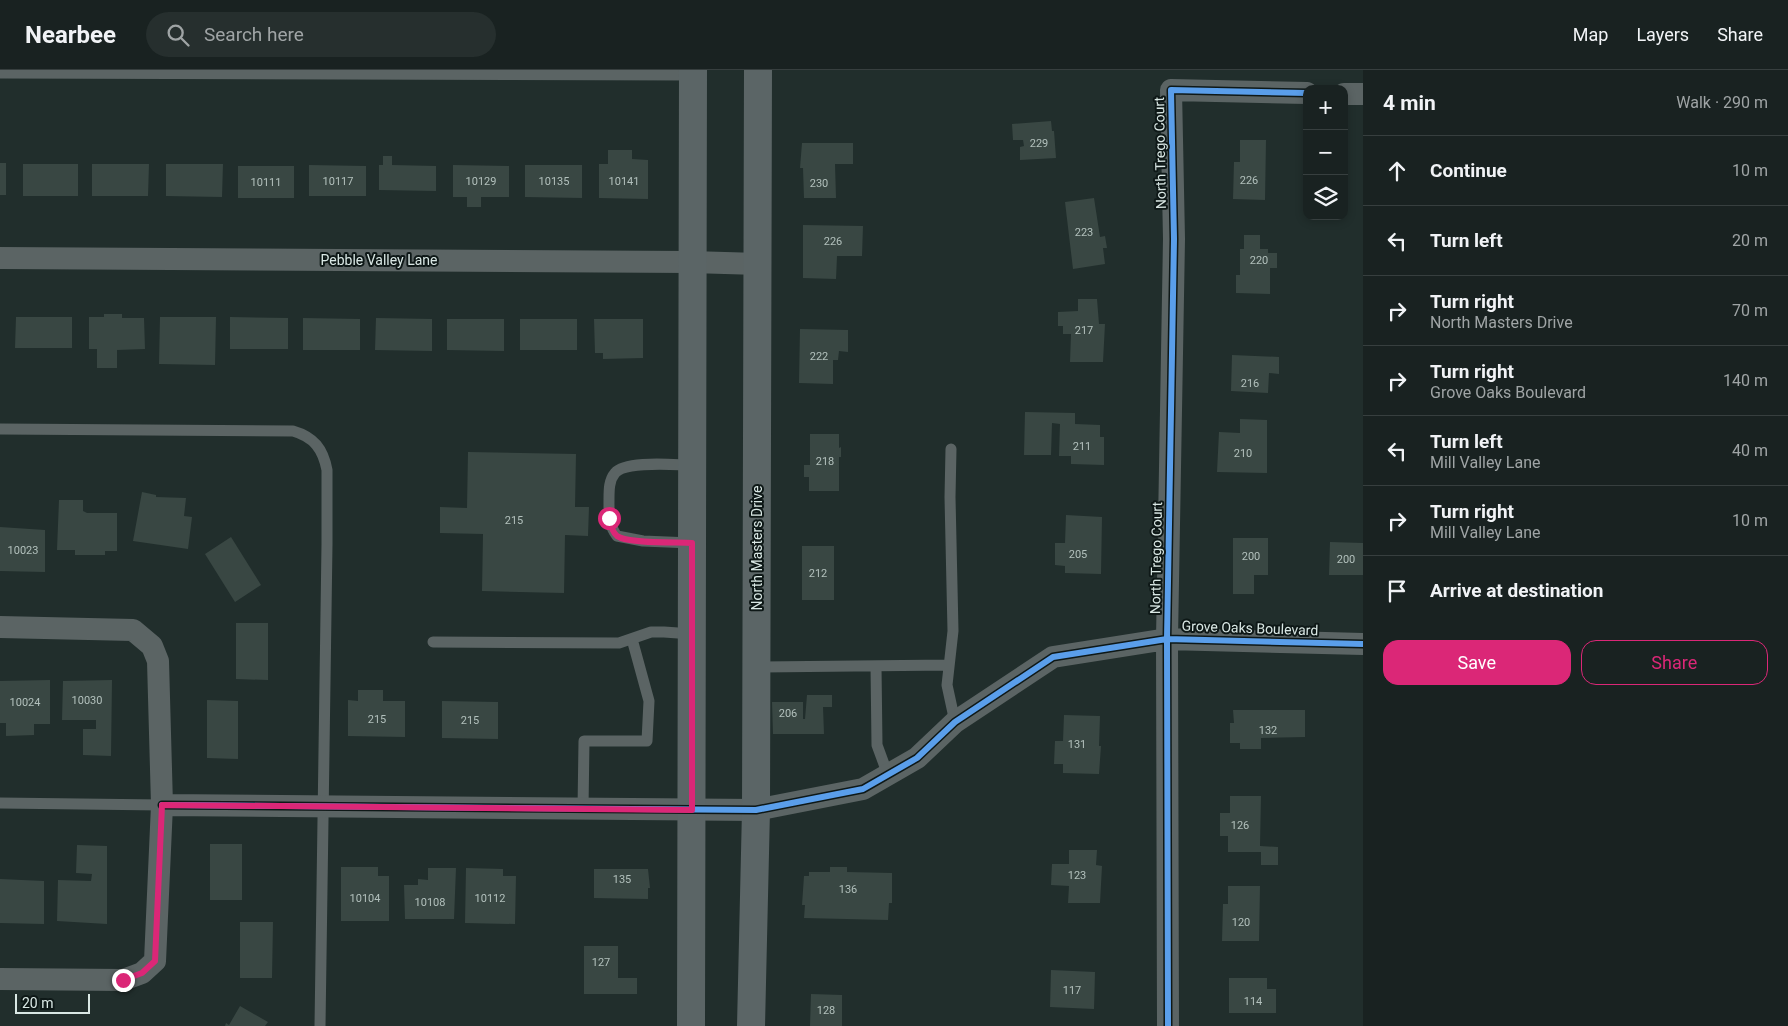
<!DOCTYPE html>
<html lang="en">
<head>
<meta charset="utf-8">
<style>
	:root { --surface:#192221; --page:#262f2e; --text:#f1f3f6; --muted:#9fa4a5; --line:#373f3f; --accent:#db2777 }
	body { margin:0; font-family:Roboto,sans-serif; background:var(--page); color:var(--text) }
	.controls { position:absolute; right:15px; top:15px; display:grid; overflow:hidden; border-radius:10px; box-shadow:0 2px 8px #0003 }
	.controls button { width:45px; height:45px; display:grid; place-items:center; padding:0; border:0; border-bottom:1px solid var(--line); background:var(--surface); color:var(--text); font:25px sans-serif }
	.scale { position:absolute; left:15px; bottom:12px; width:75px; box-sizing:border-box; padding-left:5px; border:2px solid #dae8e5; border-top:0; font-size:14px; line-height:18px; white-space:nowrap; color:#dae8e5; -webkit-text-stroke:4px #0e1817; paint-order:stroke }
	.stop { position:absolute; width:15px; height:15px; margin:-11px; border:4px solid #db2777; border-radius:50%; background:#fff }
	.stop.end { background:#db2777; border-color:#fff; box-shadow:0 1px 5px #0008 }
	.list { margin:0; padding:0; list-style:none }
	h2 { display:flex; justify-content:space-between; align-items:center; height:65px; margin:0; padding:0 20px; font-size:21px }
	h2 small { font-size:16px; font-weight:400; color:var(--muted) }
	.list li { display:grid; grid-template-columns:32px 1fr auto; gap:15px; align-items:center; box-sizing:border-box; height:70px; padding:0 20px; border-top:1px solid var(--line) }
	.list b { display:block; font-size:19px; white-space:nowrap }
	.list p { margin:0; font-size:16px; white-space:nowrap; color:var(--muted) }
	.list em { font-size:16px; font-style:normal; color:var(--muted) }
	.actions { display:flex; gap:10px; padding:15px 20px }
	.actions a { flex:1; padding:11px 0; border:1px solid var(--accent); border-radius:15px; text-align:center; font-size:18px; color:var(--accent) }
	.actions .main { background:var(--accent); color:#fff }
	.icon { flex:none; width:28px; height:28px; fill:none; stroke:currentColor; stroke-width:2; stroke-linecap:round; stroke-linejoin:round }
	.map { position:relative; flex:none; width:1363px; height:956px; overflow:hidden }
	header { display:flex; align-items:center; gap:30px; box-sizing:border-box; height:70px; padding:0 25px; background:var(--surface); border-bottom:1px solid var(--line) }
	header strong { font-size:24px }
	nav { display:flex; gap:28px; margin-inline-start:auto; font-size:18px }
	.search { width:350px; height:45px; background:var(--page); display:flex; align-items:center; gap:12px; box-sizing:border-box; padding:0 18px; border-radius:28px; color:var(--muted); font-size:19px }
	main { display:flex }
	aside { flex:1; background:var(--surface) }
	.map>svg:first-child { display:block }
</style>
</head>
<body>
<header>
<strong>Nearbee</strong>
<div class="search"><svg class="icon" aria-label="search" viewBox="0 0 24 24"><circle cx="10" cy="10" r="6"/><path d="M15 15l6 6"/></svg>Search here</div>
<nav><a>Map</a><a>Layers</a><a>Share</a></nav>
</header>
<main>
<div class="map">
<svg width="1363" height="956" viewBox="0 0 1363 956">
	<rect width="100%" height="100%" fill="#212e2c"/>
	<!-- building -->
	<path fill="#394743" d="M1051 51 1052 61H1054L1056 88 1020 90V77L1024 76 1023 70H1013L1012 54Z
		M1240 70H1266L1265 130 1233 129 1234 92H1240Z
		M802 73H853V94H835L836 128H804L803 98H800Z
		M608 80H632V89L648 90V129L599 128V94H608Z
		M383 86H392V95L436 96V121L379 120V95H383Z
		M0 93H6V125H0Z
		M23 94H78V126H23Z
		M92 94H149L148 126H92Z
		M166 94H223L222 127 166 126Z
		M309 95 366 96V126H309Z
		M453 95 509 96V127H481V137H467V127H453Z
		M525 95H582V128L525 127Z
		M238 96H294V128H238Z
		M1094 128 1100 167 1105 166 1107 178H1103L1105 194 1073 199 1065 132Z
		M803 155 863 156 862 186H837L836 209 803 208Z
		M1244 165H1260V179H1268V183H1277V198H1270V224L1236 223V205H1240V179H1244Z
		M1078 229H1097L1099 254H1105L1103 292H1070L1071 264H1063V256H1058V242L1078 241Z
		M104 244H122V248H144L145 279 117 280V298H97V279H89V247H104Z
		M16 247H72V278H15Z
		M160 247H216L215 295 159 294Z
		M230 247 288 248V279H230Z
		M303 248 360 249V280H303Z
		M376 248 432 249V281L375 280Z
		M447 249H504V281L447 280Z
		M520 249H577V280H520Z
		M594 249H643V288L603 289V283H595Z
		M800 259 848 260V282L839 281 838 290H833V314L799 313Z
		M1232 285 1279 287V304L1269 303 1268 323 1231 321Z
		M1025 342 1075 343V354L1100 355V367H1104V395L1071 394V386H1059L1060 354 1052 353 1051 385H1024Z
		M1240 349 1267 350V403L1217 402 1219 362 1240 363Z
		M810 364H839V378L841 377V387H839V421H809V407H804V395H810Z
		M468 382 576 384 575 437H589L588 466 565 465 564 523 482 521 483 464 440 463V437L467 438Z
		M142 422 156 425V427L186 428 184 446 192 447 188 479 133 471Z
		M59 430H83V441L87 443H117V481H105V485H75V480H57Z
		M1066 445 1102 447 1101 504 1065 503V496L1055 495V473H1065Z
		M0 457 45 460V502L0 501Z
		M231 467 261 515 235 532 205 484Z
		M1233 468H1268V505H1254V524H1233Z
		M1330 472 1363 473V505H1329Z
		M802 476H834V530H802Z
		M236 553H268V610L236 609Z
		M50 610V654H34V665L6 666V653H0V611Z
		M112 610 111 686 83 685V659H96V650H62L63 611Z
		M358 620H383V631H405V667L348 666V630L358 631Z
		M807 625H832V637H823L824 664H773L772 632H803V649H805Z
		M207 630 238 631V689L207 688Z
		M442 631 498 632V669L442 668Z
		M1233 640H1305V667L1261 668V679H1240V673H1230V653H1234Z
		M1064 645 1100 646 1099 676H1101L1099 704 1063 703V694H1054L1055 671H1063Z
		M1230 726H1261L1260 776 1278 777V795H1261V782H1228V766H1220V743H1230Z
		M210 774H242V830H210Z
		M77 775 107 776V854L57 851 58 810 91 811 92 804 76 803Z
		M1069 780H1097L1096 795 1102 796 1100 833H1068L1069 816 1051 815 1052 794H1069Z
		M341 797H378V806H389V851H341Z
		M830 797H847V802L892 803V833H889L888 850 804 848 805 835H802L804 806H809V802H830Z
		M428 798H456L454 849H405L404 815H418V809L428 810Z
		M466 798 503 799V806H516L515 854 465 853Z
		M594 799H648L650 818H648V829L594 828Z
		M0 809 44 811V854L0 853Z
		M1228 816H1260L1259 871H1222L1223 834H1228Z
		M240 852H273L272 908H240Z
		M584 876H618V908H637V924H584Z
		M1051 900 1095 902 1094 939 1050 937Z
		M1229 908H1267V919H1276V943H1229Z
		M811 924 842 925V956H810Z
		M240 936 268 952 265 956H225L226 953 229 955Z"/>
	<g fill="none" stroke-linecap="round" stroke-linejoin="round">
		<!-- lane -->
		<path stroke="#5b6464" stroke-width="11" d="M0 3 693 5
			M0 359 293 361C314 367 323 379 327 400V474L320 956
			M951 379 950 427 953 561 947 615 955 652
			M691 395C675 395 626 390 615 403 609 410 609 420 609 429 609 443 608 454 617 466L643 471 691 473
			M433 572 619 573 651 562H664L692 564
			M876 596 877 675 888 705
			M757 597 949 595
			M0 733 162 735
			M583 739 584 671H647L649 631 632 569"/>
		<!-- street -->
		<path stroke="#5b6464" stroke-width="22" d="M1344 24H1363
			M0 188 691 192 759 194
			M0 557 133 560 152 576 158 591 162 735 155 891 142 903 123 910 0 909
			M162 735 756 740 863 719 917 688 955 652 1053 587 1167 569 1363 574
			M1168 956 1167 569 1174 169 1171 20 1307 23"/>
		<!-- secondary -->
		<path stroke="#5b6566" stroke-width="28" d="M691 956 693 0
			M751 956 756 740 758 0"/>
		<defs>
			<path id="cycleway" d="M162 735 756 740 863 719 917 688 955 652 1053 587 1167 569 1363 574
				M1168 956 1167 569 1174 169 1171 20 1307 23"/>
		</defs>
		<!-- cycleway casing -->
		<use href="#cycleway" stroke="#0e1817" stroke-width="9"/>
		<!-- cycleway -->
		<use href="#cycleway" stroke="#5a9eea" stroke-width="6"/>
	</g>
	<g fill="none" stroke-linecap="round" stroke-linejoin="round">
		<!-- route -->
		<path stroke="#db2777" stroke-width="6" d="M123 910 142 903 155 891 162 735 692 740V473C677 472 628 474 617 466 612 462 610 453 609 448"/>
	</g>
	<g text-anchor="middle" stroke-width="4" stroke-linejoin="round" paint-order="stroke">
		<!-- number labels -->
		<g font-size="11" fill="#b2c0bc">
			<text x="1039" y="77">229</text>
			<text x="1249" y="114">226</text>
			<text x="338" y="115">10117</text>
			<text x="481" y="115">10129</text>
			<text x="554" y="115">10135</text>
			<text x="624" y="115">10141</text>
			<text x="266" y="116">10111</text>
			<text x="819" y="117">230</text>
			<text x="1084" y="166">223</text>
			<text x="833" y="175">226</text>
			<text x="1259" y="194">220</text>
			<text x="1084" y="264">217</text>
			<text x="819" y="290">222</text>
			<text x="1250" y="317">216</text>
			<text x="1082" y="380">211</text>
			<text x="1243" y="387">210</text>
			<text x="825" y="395">218</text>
			<text x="514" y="454">215</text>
			<text x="23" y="484">10023</text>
			<text x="1078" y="488">205</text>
			<text x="1251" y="490">200</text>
			<text x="1346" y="493">200</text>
			<text x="818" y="507">212</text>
			<text x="87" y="634">10030</text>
			<text x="25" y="636">10024</text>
			<text x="788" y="647">206</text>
			<text x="377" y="653">215</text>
			<text x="470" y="654">215</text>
			<text x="1268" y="664">132</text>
			<text x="1077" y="678">131</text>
			<text x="1240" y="759">126</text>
			<text x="1077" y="809">123</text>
			<text x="622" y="813">135</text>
			<text x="848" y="823">136</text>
			<text x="365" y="832">10104</text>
			<text x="490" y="832">10112</text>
			<text x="430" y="836">10108</text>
			<text x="1241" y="856">120</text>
			<text x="601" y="896">127</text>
			<text x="1072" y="924">117</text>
			<text x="1253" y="935">114</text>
			<text x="826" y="944">128</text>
		</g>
		<!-- street labels -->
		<g font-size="14" fill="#dae8e5" stroke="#0e1817">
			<text transform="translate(1160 83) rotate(-91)" y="5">North Trego Court</text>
			<text x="379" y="195">Pebble Valley Lane</text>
			<text transform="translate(757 478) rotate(-90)" y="5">North Masters Drive</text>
			<text transform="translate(1156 488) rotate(-89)" y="5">North Trego Court</text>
			<text transform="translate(1250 558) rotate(2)" y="5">Grove Oaks Boulevard</text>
		</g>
	</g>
</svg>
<div class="controls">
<button>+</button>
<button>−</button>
<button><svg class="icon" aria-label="layers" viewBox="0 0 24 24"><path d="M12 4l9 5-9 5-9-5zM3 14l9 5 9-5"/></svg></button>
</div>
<div class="scale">20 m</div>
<div class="stop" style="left:609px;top:448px"></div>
<div class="stop end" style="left:123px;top:910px"></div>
</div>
<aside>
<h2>4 min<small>Walk · 290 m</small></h2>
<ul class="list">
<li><svg class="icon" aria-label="ahead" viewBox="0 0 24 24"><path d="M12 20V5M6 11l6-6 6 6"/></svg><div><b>Continue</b></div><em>10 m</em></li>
<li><svg class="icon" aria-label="left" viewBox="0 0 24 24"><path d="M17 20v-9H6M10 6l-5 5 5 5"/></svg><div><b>Turn left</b></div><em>20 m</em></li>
<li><svg class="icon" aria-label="right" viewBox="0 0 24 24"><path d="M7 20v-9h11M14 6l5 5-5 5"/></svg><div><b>Turn right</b><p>North Masters Drive</p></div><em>70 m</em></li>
<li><svg class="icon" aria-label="right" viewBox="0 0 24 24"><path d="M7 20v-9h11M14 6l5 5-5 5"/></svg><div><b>Turn right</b><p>Grove Oaks Boulevard</p></div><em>140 m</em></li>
<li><svg class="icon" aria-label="left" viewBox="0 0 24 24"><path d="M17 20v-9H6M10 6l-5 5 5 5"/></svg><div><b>Turn left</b><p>Mill Valley Lane</p></div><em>40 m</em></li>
<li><svg class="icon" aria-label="right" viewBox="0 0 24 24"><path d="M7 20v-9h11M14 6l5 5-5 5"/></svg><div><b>Turn right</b><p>Mill Valley Lane</p></div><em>10 m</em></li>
<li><svg class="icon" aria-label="arrive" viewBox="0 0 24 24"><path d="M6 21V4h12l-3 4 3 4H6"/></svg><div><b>Arrive at destination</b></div></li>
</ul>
<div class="actions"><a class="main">Save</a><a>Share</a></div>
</aside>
</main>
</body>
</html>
